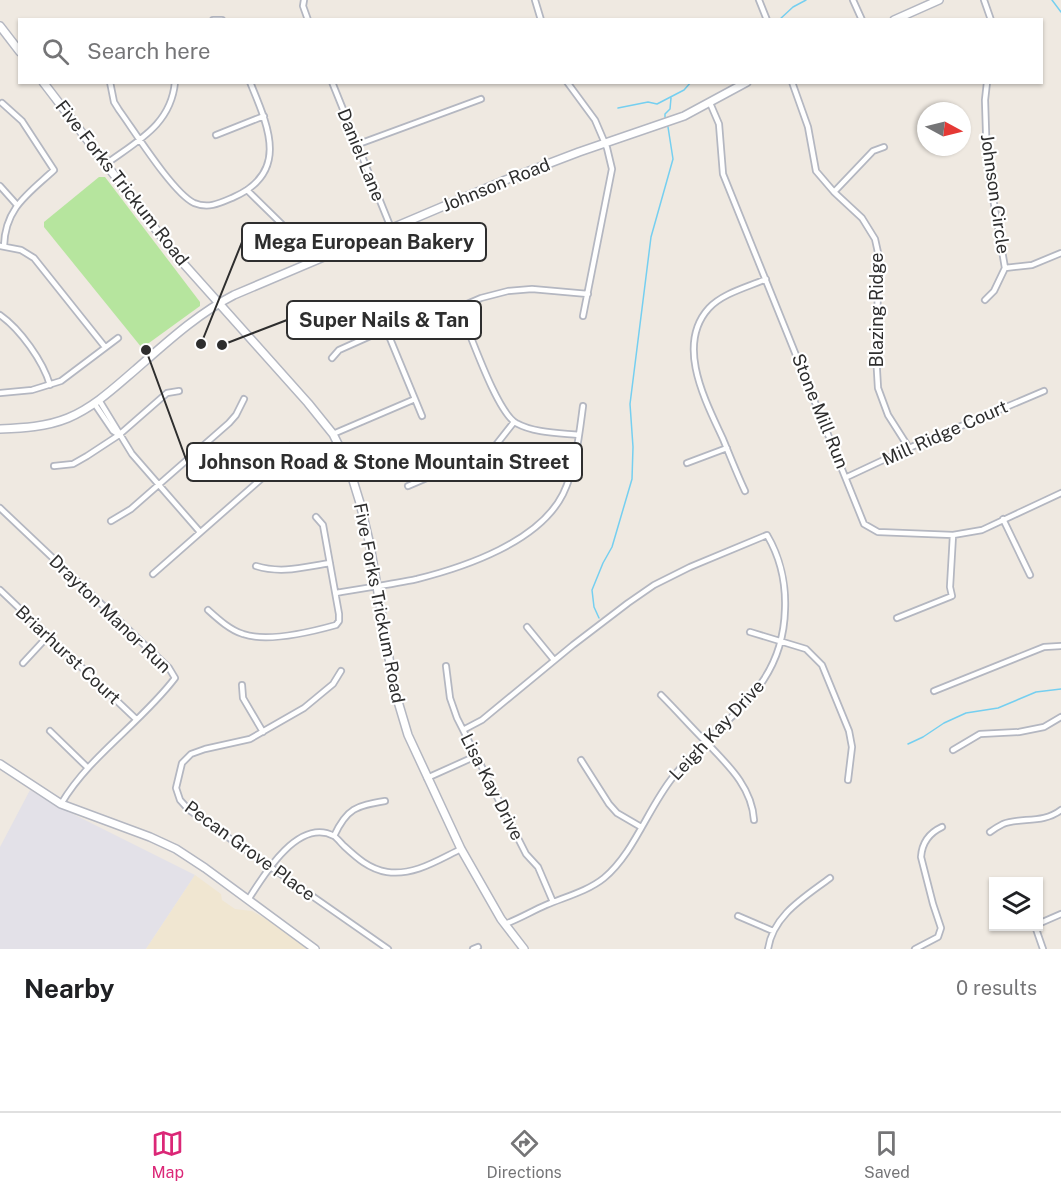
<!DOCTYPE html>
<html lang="en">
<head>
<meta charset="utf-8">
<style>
	:root { --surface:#fff; --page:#f2f2f2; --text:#202124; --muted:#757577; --line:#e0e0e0; --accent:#db2777 }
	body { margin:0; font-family:"Public Sans",sans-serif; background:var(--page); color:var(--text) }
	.controls { position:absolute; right:18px; bottom:18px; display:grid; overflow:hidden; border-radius:0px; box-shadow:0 2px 4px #0004 }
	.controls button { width:54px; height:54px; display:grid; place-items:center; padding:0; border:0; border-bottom:2px solid var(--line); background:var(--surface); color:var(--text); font:30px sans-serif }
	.compass { position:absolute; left:917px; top:102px; width:54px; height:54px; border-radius:50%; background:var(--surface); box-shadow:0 2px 4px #0004; rotate:97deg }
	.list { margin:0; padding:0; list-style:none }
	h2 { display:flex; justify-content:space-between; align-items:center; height:78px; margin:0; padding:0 24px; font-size:26px }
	h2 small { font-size:20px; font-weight:400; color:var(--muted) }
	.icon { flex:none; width:33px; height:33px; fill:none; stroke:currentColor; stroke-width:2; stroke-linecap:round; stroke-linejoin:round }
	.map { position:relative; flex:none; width:1061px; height:949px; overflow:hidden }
	.search { position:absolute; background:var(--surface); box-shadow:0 2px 4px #0004; left:18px; right:18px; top:18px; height:66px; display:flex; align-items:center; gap:15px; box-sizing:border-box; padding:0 21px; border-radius:0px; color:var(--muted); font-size:22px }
	.sheet { height:162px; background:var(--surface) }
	nav { display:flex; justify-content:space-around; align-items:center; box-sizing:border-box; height:84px; border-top:2px solid var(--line); background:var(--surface); font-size:16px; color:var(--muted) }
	nav a { display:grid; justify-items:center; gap:3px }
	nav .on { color:var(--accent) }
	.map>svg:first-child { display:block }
</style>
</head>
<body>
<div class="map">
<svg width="1061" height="949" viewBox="0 0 1061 949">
	<rect width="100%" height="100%" fill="#efe9e1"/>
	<!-- industrial -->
	<path fill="#e3e1e8" d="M30 790 57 806 195 875 146 949H0V847Z"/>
	<!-- education -->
	<path fill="#f0e6d1" d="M195 875 221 894 222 900 235 909 252 911 275 924 310 949H146Z"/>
	<!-- green -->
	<path fill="#b6e59e" d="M99 177H105L200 302V306L142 348 44 227V222Z"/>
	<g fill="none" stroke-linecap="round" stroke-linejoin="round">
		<!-- stream -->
		<path stroke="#75cff0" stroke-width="1.5" d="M1052 0 1061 12
			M779 20 793 7 806 0
			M618 108 648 102 657 104 684 90 691 82
			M665 117V114L670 109 671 98
			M599 618 594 607 592 590 603 563 612 547 632 479 633 447 630 404 651 237 673 159 668 127
			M908 744 923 737 944 723 966 713 998 708 1036 692 1061 689"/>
		<defs>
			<path id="street" d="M304 0 303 6 308 20
				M535 0 541 20
				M759 0 767 20
				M853 0 862 20
				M984 0 991 20
				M213 20H222
				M110 82 114 102 119 110C135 132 173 193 194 203 209 209 220 203 234 197 290 172 268 126 250 82
				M332 82 391 228
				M567 82 595 120 607 148 612 169 583 316
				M792 82 808 127 816 171 834 192 862 218 875 239 879 257 876 354 878 388 888 415 909 448
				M2 103 22 121 54 170C28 194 5 208 4 246
				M710 103 719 124 723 174 864 524 878 532 953 535 982 530 1061 493
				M216 135 264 116
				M356 145 481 99
				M106 164C137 141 171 125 175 82
				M0 186 17 205
				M247 190 299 241
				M834 192 873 151 884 147
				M0 246 21 250 34 258 105 347
				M1005 268 1032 265 1061 253
				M985 300 994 291 1005 268 987 163 985 100 987 82
				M377 307 422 416
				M459 308C470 332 496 411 516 423 534 433 559 433 579 435
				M0 315C20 329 43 361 50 385
				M423 323 481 298 508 291 532 289 588 294
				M332 358 339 350 386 329
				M0 393 32 390 61 381 118 338
				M99 400 132 454 200 532
				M94 403 113 431 119 435
				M333 434 415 399
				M687 463 727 448
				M54 466 73 464 87 456 119 435 167 393 179 391
				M847 477 909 448 1044 391
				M408 486 492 450 514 422
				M745 491C737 474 730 456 723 439 706 402 675 345 709 308 723 293 748 287 766 279
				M0 508 169 668 175 678C141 723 90 755 61 804
				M1003 519 1030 575
				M111 521 131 509 229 423 236 415 244 399
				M256 566C282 574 304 567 330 563
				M153 574 285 458 290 446
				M0 590 136 719
				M336 593C362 588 390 585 417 579 465 567 539 542 563 494 576 467 579 436 583 406
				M208 610C218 619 230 630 243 634 268 643 311 632 336 625L339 621V614L323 525 316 517
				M897 618 952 596 950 587 953 535
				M527 627 554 660
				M750 632 806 649 822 665 849 731 852 747 848 780
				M23 663 48 636
				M446 666 450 698 457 718 526 854 538 867 553 902
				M341 671 333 684 304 708 250 739 205 749 191 754 182 763 176 788 180 800 189 810 388 949
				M242 685 243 698 263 732
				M934 691 1044 647 1061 646
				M661 695C676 710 691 727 706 742 728 765 752 787 754 820
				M463 730 482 720 573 645 628 603 654 585 690 567 767 535C780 557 786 584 785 609 783 694 718 719 673 777 648 808 634 853 604 878 588 891 565 897 546 905 532 911 519 919 505 924
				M50 731 88 768
				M953 750 980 734 1019 732 1044 727 1061 717
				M581 760 609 804 617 813 641 827
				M427 778 476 756
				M990 832C994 829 999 826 1003 824 1021 817 1043 824 1061 810
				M334 836C347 808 356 806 385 801
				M248 900C263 876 298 817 334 836 337 838 341 843 344 846 357 858 369 869 387 872 414 876 438 860 461 849
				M738 916 773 931
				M1038 924 1061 914
				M1035 926 1043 949
				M473 949 478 947
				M768 949C773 915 805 897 830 878
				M915 949 938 937 941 928 933 904 921 857C922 843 929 833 942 827"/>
			<path id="secondary" d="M894 20 939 0
				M0 26 20 52
				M43 82 174 253 308 403 333 434 348 464 360 503 370 545 394 688 408 735 461 849 501 919 524 949
				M0 429C23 428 46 427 68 418 94 407 114 388 135 370 166 343 197 314 234 295L503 181 579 152 684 116 747 82
				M0 764 61 804 150 837 176 849 205 868 315 949"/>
		</defs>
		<!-- street casing -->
		<use href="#street" stroke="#b4b7c1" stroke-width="8"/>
		<!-- secondary casing -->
		<use href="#secondary" stroke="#b4b7c1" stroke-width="10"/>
		<!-- street -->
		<use href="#street" stroke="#fff" stroke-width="4.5"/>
		<!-- secondary -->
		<use href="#secondary" stroke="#fff" stroke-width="7"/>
	</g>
	<g text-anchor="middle" stroke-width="4.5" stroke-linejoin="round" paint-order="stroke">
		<!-- street labels -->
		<g font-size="18" fill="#2e2e2e" stroke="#fff">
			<text transform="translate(361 155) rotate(68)" y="6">Daniel Lane</text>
			<text transform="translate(122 183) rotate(52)" y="6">Five Forks Trickum Road</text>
			<text transform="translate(496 185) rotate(-22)" y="6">Johnson Road</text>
			<text transform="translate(995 194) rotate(82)" y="6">Johnson Circle</text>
			<text transform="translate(877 310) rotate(-90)" y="6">Blazing Ridge</text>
			<text transform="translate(820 411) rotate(68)" y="6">Stone Mill Run</text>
			<text transform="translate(945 433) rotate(-24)" y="6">Mill Ridge Court</text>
			<text transform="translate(379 603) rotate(79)" y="6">Five Forks Trickum Road</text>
			<text transform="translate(110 614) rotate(44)" y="6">Drayton Manor Run</text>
			<text transform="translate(68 655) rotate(43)" y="6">Briarhurst Court</text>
			<text transform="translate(717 730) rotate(-47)" y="6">Leigh Kay Drive</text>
			<text transform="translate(492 787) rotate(63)" y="6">Lisa Kay Drive</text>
			<text transform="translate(250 851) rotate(36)" y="6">Pecan Grove Place</text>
		</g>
	</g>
	<!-- callouts -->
	<path fill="none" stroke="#2e2e2e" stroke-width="2" d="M201 344L242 242M222 345L287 320M146 350L187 462"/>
	<g fill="#2e2e2e" stroke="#fff" stroke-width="2">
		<circle cx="201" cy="344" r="6"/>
		<circle cx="222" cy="345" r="6"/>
		<circle cx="146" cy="350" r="6"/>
	</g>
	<g fill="#fff" stroke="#2e2e2e" stroke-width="2">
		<rect x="242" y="223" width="244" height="38" rx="6"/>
		<rect x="287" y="301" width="194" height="38" rx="6"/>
		<rect x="187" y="443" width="395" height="38" rx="6"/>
	</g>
	<g font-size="20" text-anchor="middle" font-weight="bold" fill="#2e2e2e">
		<text x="364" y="249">Mega European Bakery</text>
		<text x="384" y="327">Super Nails &amp; Tan</text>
		<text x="384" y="469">Johnson Road &amp; Stone Mountain Street</text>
	</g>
</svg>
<div class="controls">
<button><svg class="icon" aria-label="layers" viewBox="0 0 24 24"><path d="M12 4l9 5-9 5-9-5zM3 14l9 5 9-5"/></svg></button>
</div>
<svg class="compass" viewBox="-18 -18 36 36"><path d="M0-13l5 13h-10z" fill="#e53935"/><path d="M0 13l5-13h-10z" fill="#757577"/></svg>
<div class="search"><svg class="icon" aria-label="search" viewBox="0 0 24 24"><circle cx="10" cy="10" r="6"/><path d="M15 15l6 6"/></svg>Search here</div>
</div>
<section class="sheet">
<h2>Nearby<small>0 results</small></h2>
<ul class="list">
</ul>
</section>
<nav>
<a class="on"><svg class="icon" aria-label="map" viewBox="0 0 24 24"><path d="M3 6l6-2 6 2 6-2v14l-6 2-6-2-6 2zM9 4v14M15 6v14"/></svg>Map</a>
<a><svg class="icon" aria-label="directions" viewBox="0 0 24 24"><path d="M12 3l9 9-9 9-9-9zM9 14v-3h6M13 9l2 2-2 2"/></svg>Directions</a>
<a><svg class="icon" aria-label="saved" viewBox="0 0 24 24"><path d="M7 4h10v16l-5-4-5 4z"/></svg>Saved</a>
</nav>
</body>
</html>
